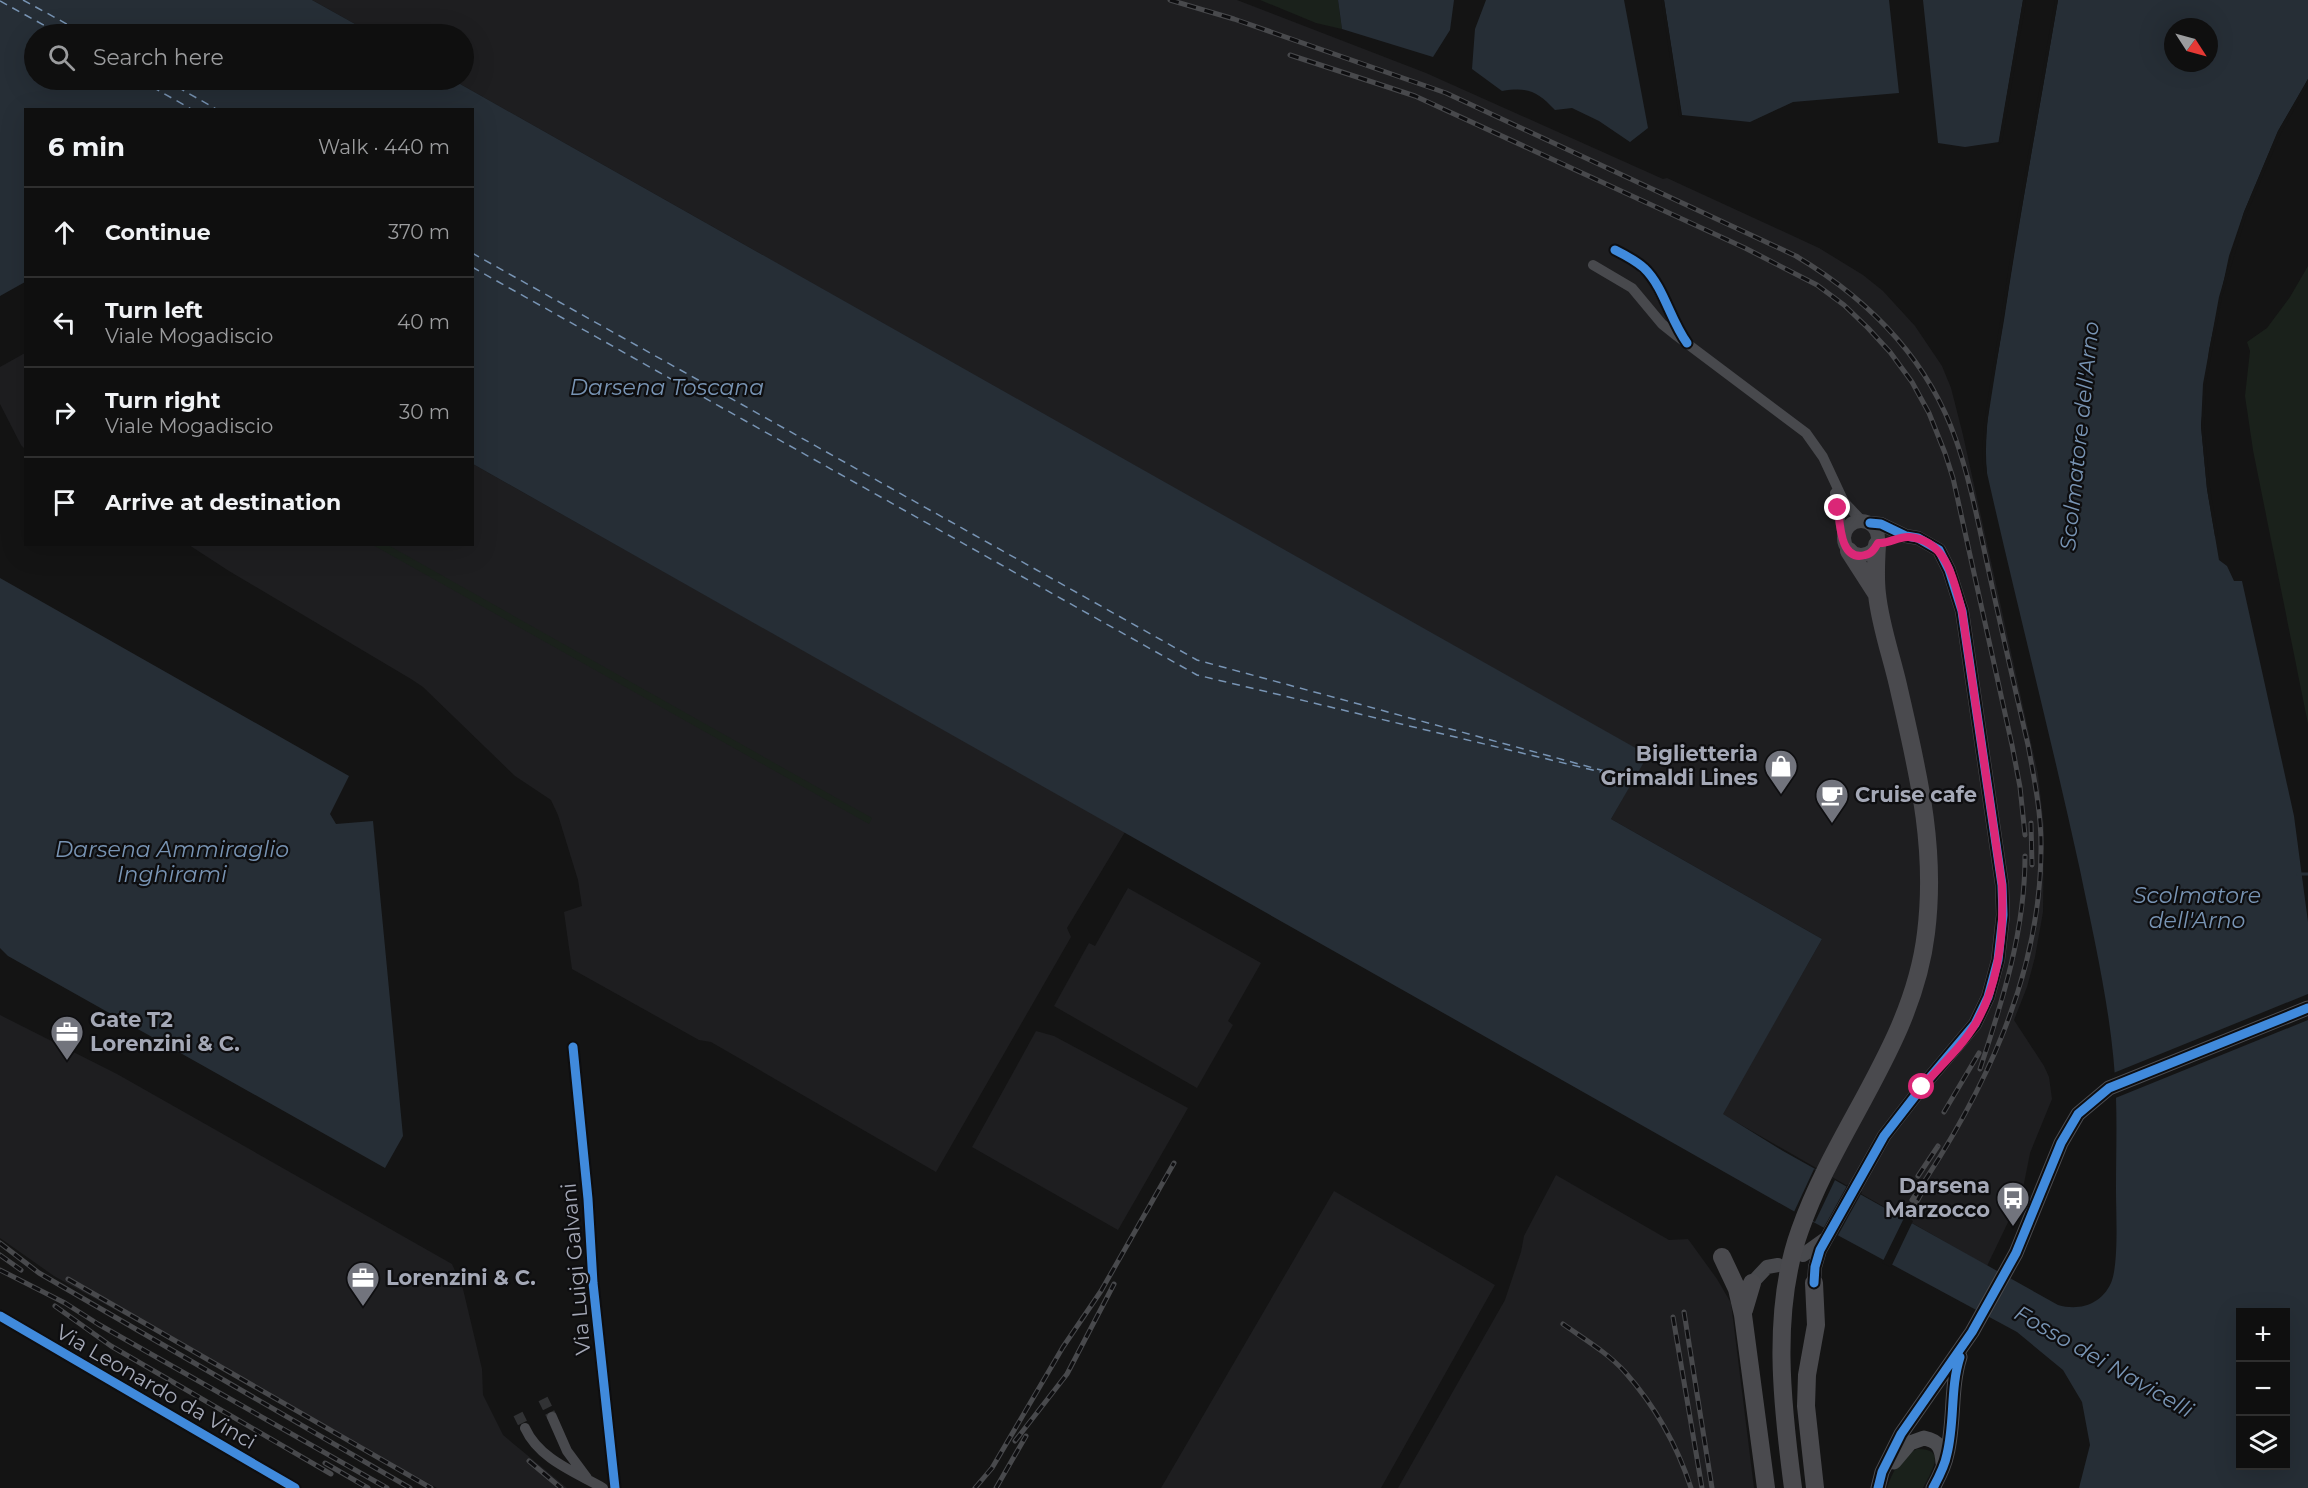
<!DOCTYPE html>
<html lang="en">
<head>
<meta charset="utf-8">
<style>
	:root { --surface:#0f0f0f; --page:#181818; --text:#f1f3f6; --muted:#9b9c9e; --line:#2f2f2f }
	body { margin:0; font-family:Montserrat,sans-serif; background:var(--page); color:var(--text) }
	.controls { position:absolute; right:18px; bottom:18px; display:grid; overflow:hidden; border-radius:0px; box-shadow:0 6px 24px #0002 }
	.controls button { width:54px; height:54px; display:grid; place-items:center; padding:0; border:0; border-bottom:2px solid var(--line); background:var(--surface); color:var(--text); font:30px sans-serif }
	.compass { position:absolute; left:2164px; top:18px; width:54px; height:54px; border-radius:50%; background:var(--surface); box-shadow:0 6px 24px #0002; rotate:126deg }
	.stop { position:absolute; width:18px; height:18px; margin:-14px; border:4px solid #db2777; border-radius:50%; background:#fff }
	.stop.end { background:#db2777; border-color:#fff; box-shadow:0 2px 6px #0008 }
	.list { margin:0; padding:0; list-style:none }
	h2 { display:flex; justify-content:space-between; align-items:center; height:78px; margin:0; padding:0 24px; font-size:26px }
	h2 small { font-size:20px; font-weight:400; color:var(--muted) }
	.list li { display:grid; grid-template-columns:39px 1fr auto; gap:18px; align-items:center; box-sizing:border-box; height:90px; padding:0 24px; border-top:2px solid var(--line) }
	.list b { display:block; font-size:22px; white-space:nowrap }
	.list p { margin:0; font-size:20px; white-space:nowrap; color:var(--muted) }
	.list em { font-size:20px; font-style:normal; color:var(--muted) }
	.icon { flex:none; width:33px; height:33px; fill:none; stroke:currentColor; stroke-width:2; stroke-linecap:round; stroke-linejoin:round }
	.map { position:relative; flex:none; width:2308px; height:1488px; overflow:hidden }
	.search { position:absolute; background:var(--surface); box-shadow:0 6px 24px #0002; left:24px; top:24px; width:450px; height:66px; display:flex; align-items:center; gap:15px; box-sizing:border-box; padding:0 21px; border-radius:33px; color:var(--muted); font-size:22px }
	.panel { position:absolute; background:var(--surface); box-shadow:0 6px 24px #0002; left:24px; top:108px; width:450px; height:438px; border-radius:0px }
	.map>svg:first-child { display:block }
</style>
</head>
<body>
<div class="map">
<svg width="2308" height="1488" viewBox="0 0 2308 1488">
	<rect width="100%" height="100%" fill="#141414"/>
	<!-- built -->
	<path fill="#1e1e20" d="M312 0H1237L1426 73 1663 179 1667 178 1819 248 1863 275 1883 291 1915 326 1942 366 1951 388 1963 435 2038 774 2044 827 2043 912 2035 957 2027 987 2014 1020 2044 1066 2049 1077 2052 1099 2030 1153 2022 1193 1987 1266 1722 1114 1822 939 1611 819 1647 755 453 80H464V34H373Z
		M25 353V449L21 445 0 404V367Z
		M473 464 1125 832 1067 928 1071 937 936 1172 711 1042 699 1040 572 969 564 912 582 906 578 880 558 815 551 800 515 776 423 687 411 679 229 571 189 545 472 544Z
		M1128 888 1261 963 1228 1021 1233 1025 1197 1088 1054 1006 1089 943 1095 946Z
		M0 1015 117 1074 452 1264 463 1289 482 1369 483 1395 503 1435 567 1488H437L54 1276 0 1238Z
		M1036 1031 1054 1036 1188 1108 1118 1230 972 1147Z
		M1556 1175 1669 1240 1688 1239 1717 1279 1731 1303 1754 1488H1398L1505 1300 1521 1252 1524 1236Z
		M1334 1191 1495 1285 1381 1488H1161Z"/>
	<!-- green -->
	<path fill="#1a211b" d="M1260 0H1338L1342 29 1316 23Z
		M2308 266V724L2253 450 2245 396 2250 351 2247 342 2267 328 2290 297Z
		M373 545H388L872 818 869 824Z
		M1917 1449C1948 1448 1931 1472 1923 1488H1887C1892 1472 1901 1456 1917 1449Z"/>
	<!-- water -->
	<path fill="#262e36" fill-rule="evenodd" d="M0 0H312L373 34H34V80H453L1648 755 1611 819 1822 939 1723 1114 1783 1151 2058 1305C2079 1311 2101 1305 2111 1283 2119 1264 2116 1212 2116 1189 2116 1159 2117 1128 2116 1098 2114 1024 2095 943 2080 870 2051 737 2017 606 1987 473 1982 423 1996 370 2004 320 2020 213 2040 106 2058 0H2308V79L2278 131 2244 212 2229 256 2209 350 2201 426 2207 489 2219 560 2227 566 2234 581H2242L2294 816 2308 922V1488H2079L2090 1445 2082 1402 2063 1370 2017 1332 1804 1217 473 464 472 110H26L25 282 0 296ZM2173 27H2209V63H2173ZM2240 1312H2286V1466H2240Z
		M1338 0H1454L1450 30 1433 57 1342 29Z
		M1486 0H1624L1648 128 1630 142 1599 121 1572 108 1555 110C1537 91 1528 87 1502 91L1472 69 1475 29Z
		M1664 0H1889L1899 93 1793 102 1750 122 1682 115Z
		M1923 0H2023L1999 142 1965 147 1938 143Z
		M0 578 349 776 330 814 336 824 373 821 403 1136 385 1168 8 956 0 948Z"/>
	<!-- pier -->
	<path fill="#141414" d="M1661 0H1664L1682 118 1679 116Z
		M2023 0 2026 1 2002 142 1998 145Z
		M2055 0H2058L2015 247 1987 424 1985 457 1987 473H1984L1982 457 1984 423 2012 247Z
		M2308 79V85L2281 133 2247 213 2222 297 2206 384 2204 426 2210 488 2218 535 2215 536 2207 489 2201 426 2203 384 2219 297 2244 212 2278 131Z
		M2308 994V1020L2113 1099 2111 1074Z
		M1814 1169 1835 1180 1815 1222 1794 1212Z
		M1848 1184 1862 1192 1837 1237 1823 1229Z
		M1905 1216 1913 1221 1891 1267 1882 1263Z"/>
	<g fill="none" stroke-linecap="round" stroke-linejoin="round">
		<!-- stream -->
		<path stroke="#262e36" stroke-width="3" d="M2298 874H2308"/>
		<!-- ferry -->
		<path stroke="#7894b4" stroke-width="1.5" stroke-dasharray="8 6" stroke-linecap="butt" d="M23 0 85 34
			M0 1 60 34
			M140 80 193 110
			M165 80 218 110
			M472 253 1197 660 1634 779
			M472 267 1197 675 1601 772"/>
		<!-- minor-tunnel -->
		<path stroke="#313234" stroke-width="10" stroke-dasharray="10 5" stroke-linecap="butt" d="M543 1399 552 1417
			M518 1414 525 1428"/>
		<!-- minor -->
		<path stroke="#48494d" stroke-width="10" d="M1615 250 1633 259 1652 278 1682 335
			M1593 265 1632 288 1662 324 1677 336 1806 433 1823 457 1844 502 1862 521
			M1835 493 1844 542
			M573 1047 588 1199 593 1283 615 1488
			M0 1316 295 1488
			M552 1417 567 1451 587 1478
			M525 1428C539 1459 575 1472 603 1488"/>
		<!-- tertiary -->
		<path stroke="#48494d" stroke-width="14" d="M1844 538a17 17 0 1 1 34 0a17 17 0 1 1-34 0Z
			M1803 1255 1824 1240
			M1752 1283 1767 1267 1778 1265
			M1814 1283 1815 1267 1820 1250 1884 1136 1922 1087 1975 1024 1988 997 1998 960 2003 915 2002 885 1962 611 1949 570 1939 550 1918 538 1906 536 1881 524 1870 523"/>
		<!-- secondary -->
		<path stroke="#4c4d51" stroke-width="15" d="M1894 1462 1910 1443 1924 1438C1939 1441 1942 1448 1943 1463
			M1878 1488 1882 1472 1901 1434 1972 1332 2016 1253 2061 1143 2078 1114 2109 1088 2308 1008
			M1933 1488C1939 1477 1945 1465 1947 1454 1955 1421 1950 1388 1960 1357"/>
		<!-- trunk -->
		<path stroke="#4a4a4e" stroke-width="18" d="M1849 551 1876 593
			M1722 1257 1737 1289 1743 1315 1766 1488
			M1814 1283 1816 1325 1807 1375 1806 1406 1815 1488
			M1744 1310 1752 1283
			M1793 1488C1782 1405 1771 1310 1800 1230 1836 1127 1913 1043 1926 933 1937 845 1917 769 1898 685 1891 655 1880 624 1877 594 1875 578 1876 561 1877 545"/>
		<defs>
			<path id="rail" d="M1170 0 1234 19 1446 93 1796 256C1868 299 1928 359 1956 440 1970 480 1978 522 1987 563 2000 624 2014 684 2028 745 2034 778 2041 811 2041 845 2042 975 1983 1095 1912 1200
				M1290 55 1415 96 1745 248 1817 285 1844 305 1868 328 1890 352 1912 382 1929 413 1945 453 1953 478 2012 745 2020 787 2025 835
				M2031 823 2032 865
				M1980 1069C2003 999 2025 931 2025 856
				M1944 1112 1979 1053
				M1918 1176 1938 1146
				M1909 1216 1921 1194
				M0 1243 39 1273 410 1488
				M0 1255 21 1270
				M0 1270 65 1303 98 1324 387 1488
				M68 1279 431 1488
				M55 1306 111 1346 331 1474
				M1684 1312 1712 1488
				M1673 1317 1702 1488
				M1563 1324C1584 1339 1608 1353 1625 1372 1655 1406 1677 1445 1691 1488
				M1015 1441 1067 1374 1114 1284
				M529 1461 561 1488
				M325 1463 368 1488
				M975 1488 992 1468 1063 1347 1101 1291 1174 1163
				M996 1488 1026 1436"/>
		</defs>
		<!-- rail casing -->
		<use href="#rail" stroke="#48494c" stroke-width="5"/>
		<!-- rail -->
		<use href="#rail" stroke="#0e0e10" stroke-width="3" stroke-dasharray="9" stroke-linecap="butt"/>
		<defs>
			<path id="cycleway" d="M1615 250C1625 255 1635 260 1644 268 1664 287 1670 320 1687 343
				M573 1047 588 1199 593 1283 615 1488
				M1814 1283 1815 1267 1820 1250 1884 1136 1922 1087 1975 1024 1988 997 1998 960 2003 915 2002 885 1962 611 1949 570 1939 550 1918 538 1906 536 1881 524 1870 523
				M0 1316 295 1488
				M1878 1488 1882 1472 1901 1434 1972 1332 2016 1253 2061 1143 2078 1114 2109 1088 2308 1008
				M1933 1488C1939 1477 1945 1465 1947 1454 1955 1421 1950 1388 1960 1357"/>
		</defs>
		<!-- cycleway casing -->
		<use href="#cycleway" stroke="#0e0e10" stroke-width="13"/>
		<!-- cycleway -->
		<use href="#cycleway" stroke="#408adc" stroke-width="9"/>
	</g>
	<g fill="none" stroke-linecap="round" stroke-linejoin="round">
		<!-- route -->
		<path stroke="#db2777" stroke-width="8" d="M1838 508C1840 523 1840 562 1865 555 1872 554 1875 548 1878 543 1889 544 1899 536 1909 537 1947 540 1954 581 1962 611L2002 885C2004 932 2000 982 1976 1023 1962 1047 1940 1066 1922 1087"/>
	</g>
	<!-- icons -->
	<defs>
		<symbol id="shop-pin" viewBox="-11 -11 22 30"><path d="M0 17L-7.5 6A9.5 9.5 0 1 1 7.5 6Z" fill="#72747d" stroke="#0e0e10"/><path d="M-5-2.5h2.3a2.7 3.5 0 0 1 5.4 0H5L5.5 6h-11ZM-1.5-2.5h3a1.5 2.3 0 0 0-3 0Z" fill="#fff"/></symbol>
		<symbol id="cafe-pin" viewBox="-11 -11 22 30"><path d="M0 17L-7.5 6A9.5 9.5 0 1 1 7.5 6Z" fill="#72747d" stroke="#0e0e10"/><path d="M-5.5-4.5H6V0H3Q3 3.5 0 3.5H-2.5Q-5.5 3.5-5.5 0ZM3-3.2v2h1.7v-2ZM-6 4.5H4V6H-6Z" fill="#fff"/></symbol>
		<symbol id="office-pin" viewBox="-11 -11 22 30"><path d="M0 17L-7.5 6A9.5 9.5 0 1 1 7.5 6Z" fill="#72747d" stroke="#0e0e10"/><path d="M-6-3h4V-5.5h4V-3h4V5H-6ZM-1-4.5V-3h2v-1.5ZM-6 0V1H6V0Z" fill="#fff"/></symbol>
		<symbol id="bus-pin" viewBox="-11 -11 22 30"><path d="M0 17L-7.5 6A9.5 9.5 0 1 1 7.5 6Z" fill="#72747d" stroke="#0e0e10"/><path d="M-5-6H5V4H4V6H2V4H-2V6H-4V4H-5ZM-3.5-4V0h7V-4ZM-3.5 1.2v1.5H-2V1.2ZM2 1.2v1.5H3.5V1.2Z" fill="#fff"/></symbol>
	</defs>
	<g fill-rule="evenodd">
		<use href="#shop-pin" x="1762" y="747" width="38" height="52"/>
		<use href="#cafe-pin" x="1813" y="776" width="38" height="52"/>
		<use href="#office-pin" x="48" y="1013" width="38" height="52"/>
		<use href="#bus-pin" x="1994" y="1179" width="38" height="52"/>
		<use href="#office-pin" x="344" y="1259" width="38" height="52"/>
	</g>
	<g text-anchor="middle" stroke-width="4.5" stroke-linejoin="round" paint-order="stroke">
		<!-- poi labels -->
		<g font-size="21" font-weight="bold" fill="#a4a8b6" stroke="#0e0e10" text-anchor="start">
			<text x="1758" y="761" text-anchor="end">Biglietteria<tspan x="1758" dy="24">Grimaldi Lines</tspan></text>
			<text x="1855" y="802">Cruise cafe</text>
			<text x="90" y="1027">Gate T2<tspan x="90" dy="24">Lorenzini &amp; C.</tspan></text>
			<text x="1990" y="1193" text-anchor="end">Darsena<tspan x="1990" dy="24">Marzocco</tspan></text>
			<text x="386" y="1285">Lorenzini &amp; C.</text>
		</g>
		<!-- street labels -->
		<g font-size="21" fill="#a4a8b6" stroke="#0e0e10">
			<text transform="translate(576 1269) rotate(-95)" y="7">Via Luigi Galvani</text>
			<text transform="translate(156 1387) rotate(30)" y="7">Via Leonardo da Vinci</text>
		</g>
		<!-- water labels -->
		<g font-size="22" font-style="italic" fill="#7894b4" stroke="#0e0e10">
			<text x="667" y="395">Darsena Toscana</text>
			<text transform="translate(2079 436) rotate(-84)" y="8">Scolmatore dell'Arno</text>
			<text x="172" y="857">Darsena Ammiraglio<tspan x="172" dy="25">Inghirami</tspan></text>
			<text x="2197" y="903">Scolmatore<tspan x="2197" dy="25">dell'Arno</tspan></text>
			<text transform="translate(2104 1361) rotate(30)" y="8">Fosso dei Navicelli</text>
		</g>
	</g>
</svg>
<div class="controls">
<button>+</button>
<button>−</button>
<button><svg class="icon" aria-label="layers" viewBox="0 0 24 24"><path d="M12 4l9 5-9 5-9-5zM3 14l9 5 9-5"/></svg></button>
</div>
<svg class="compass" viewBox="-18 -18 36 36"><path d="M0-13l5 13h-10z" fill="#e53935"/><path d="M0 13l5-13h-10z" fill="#9b9c9e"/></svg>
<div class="stop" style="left:1922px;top:1087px"></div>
<div class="stop end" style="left:1838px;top:508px"></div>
<div class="search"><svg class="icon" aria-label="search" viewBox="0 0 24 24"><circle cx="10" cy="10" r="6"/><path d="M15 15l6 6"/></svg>Search here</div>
<section class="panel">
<h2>6 min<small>Walk · 440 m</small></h2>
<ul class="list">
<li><svg class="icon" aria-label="ahead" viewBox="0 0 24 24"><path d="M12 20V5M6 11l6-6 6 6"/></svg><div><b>Continue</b></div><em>370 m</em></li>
<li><svg class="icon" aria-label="left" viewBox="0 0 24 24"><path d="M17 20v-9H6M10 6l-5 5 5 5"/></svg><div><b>Turn left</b><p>Viale Mogadiscio</p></div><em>40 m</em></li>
<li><svg class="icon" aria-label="right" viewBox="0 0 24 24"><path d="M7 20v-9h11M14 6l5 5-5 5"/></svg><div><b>Turn right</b><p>Viale Mogadiscio</p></div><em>30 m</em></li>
<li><svg class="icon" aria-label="arrive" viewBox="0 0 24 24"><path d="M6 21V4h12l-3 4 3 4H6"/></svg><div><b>Arrive at destination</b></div></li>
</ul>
</section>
</div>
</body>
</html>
